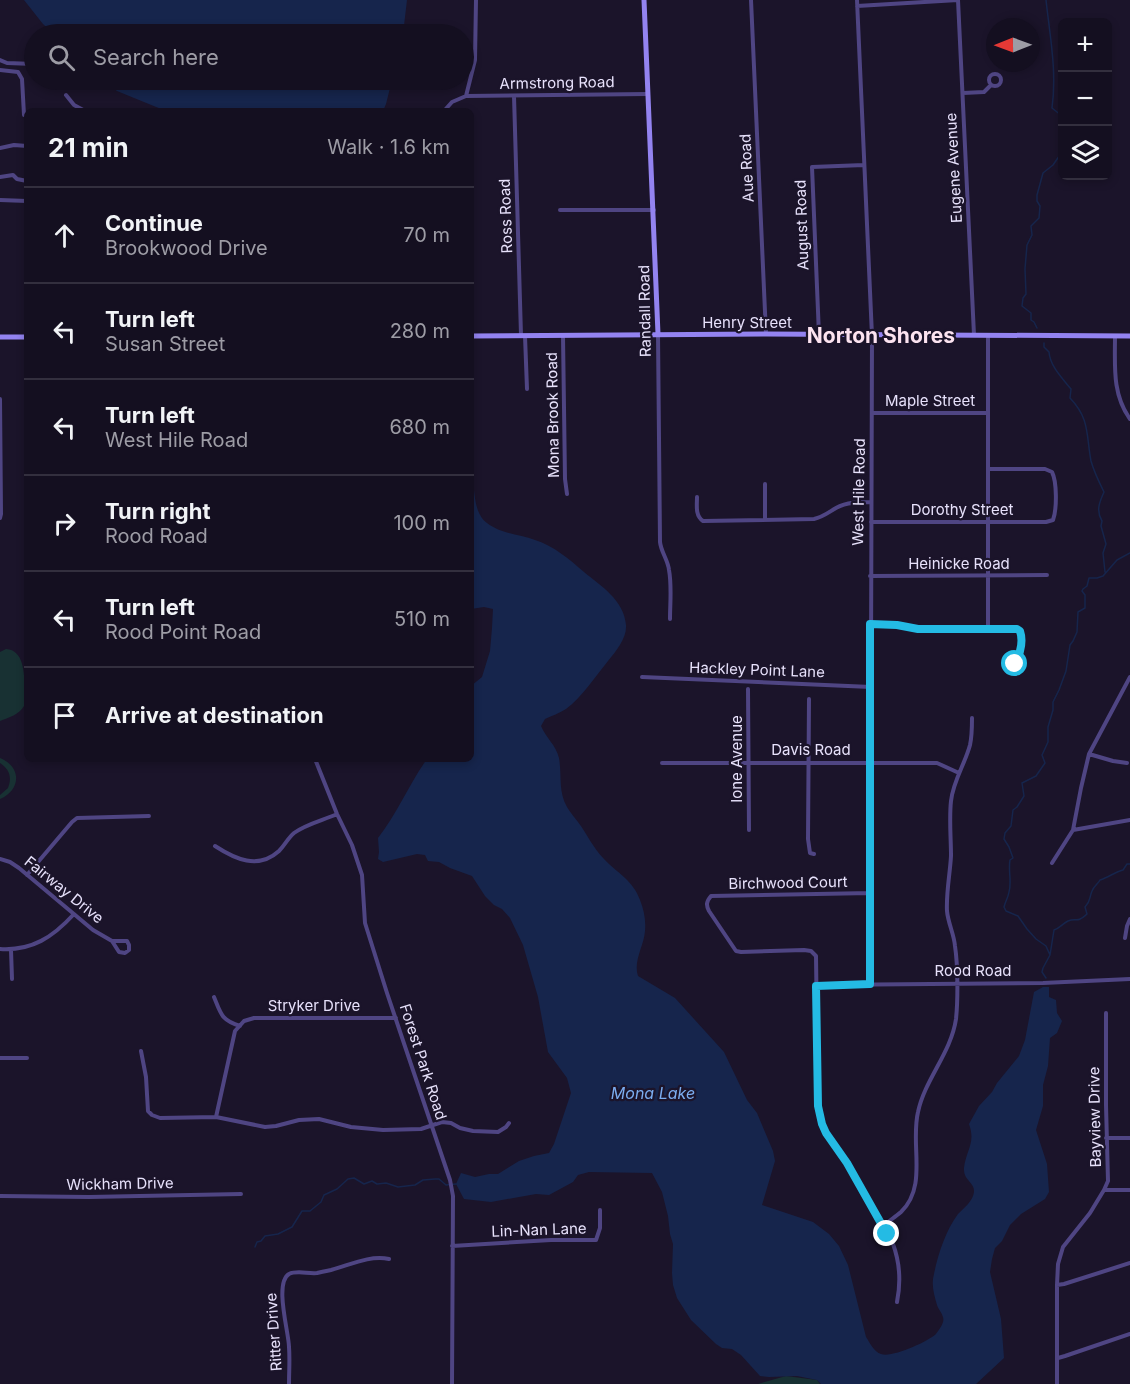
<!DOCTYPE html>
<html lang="en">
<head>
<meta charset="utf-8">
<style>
	:root { --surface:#140f20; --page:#211d2d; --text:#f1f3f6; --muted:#9d9ca5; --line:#332f3e }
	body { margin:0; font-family:Inter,sans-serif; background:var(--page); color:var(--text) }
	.controls { position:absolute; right:18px; top:18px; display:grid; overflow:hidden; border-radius:9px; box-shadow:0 3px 9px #0003 }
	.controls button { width:54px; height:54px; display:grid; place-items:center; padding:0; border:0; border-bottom:2px solid var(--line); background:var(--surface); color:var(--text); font:30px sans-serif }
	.compass { position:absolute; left:986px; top:18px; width:54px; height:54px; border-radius:50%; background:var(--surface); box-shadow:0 3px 9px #0003; rotate:269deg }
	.stop { position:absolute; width:18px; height:18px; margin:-14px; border:4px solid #24bbe4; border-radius:50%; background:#fff }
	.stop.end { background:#24bbe4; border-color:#fff; box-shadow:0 2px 6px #0008 }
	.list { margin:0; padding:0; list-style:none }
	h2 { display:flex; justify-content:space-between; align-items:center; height:78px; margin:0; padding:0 24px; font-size:26px }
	h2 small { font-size:20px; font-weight:400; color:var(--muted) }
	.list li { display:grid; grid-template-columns:39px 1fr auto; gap:18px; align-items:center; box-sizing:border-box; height:96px; padding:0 24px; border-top:2px solid var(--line) }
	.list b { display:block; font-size:22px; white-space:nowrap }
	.list p { margin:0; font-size:20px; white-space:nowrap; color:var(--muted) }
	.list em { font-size:20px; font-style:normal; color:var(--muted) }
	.icon { flex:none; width:33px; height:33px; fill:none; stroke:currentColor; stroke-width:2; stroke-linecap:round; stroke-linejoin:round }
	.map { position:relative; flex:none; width:1130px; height:1384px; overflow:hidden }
	.search { position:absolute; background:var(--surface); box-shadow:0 3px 9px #0003; left:24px; top:24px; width:450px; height:66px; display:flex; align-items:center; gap:15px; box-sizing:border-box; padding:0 21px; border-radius:33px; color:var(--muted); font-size:22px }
	.panel { position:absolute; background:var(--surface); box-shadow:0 3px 9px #0003; left:24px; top:108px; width:450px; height:654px; border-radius:9px }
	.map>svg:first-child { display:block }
</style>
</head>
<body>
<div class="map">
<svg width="1130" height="1384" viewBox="0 0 1130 1384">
	<rect width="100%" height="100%" fill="#1b142a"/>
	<!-- green -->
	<path fill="#183133" d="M6 649C24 650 24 673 25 688 25 693 26 701 24 706 20 714 8 718 0 721V652Z
		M0 758C22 767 21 790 0 799V795L8 788C12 777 10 770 0 763Z
		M786 1376 817 1380 820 1384H758Z"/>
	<!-- water -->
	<path fill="#16254c" d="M24 0H407L403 34H54L43 24Z
		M103 80H392L386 104 383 111H166L117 91Z
		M471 472C476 488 472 512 487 523 501 534 519 534 535 540 554 546 569 559 584 572 601 586 624 600 626 625 627 638 616 651 608 661 595 677 582 697 566 709 560 713 551 716 545 719L541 726C546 738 556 745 559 758 562 775 558 791 567 807 570 812 574 817 578 822 587 834 593 848 604 859 617 873 633 880 640 900 644 910 646 920 645 931 644 946 633 961 638 976L675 998 724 1052 747 1100 757 1113 773 1151 775 1161 762 1205 813 1222 829 1234 839 1246 848 1265 866 1337C870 1343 874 1352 881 1354 892 1358 927 1342 936 1334 938 1331 942 1326 943 1322 945 1316 939 1311 937 1305 934 1295 931 1284 934 1274 938 1254 946 1230 958 1214 964 1208 973 1201 974 1192 975 1182 963 1181 964 1168 966 1150 976 1143 969 1124L979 1106 992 1092 997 1083 1019 1056 1025 1040 1034 992 1043 987H1049V997L1056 1000 1057 1013 1062 1021 1057 1033 1050 1038 1048 1066 1043 1085V1106L1036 1130 1047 1164 1049 1192 1045 1199 1021 1214 1010 1225 1002 1241 995 1248 992 1259 990 1272 1001 1319 1004 1358 976 1384H821L817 1380 797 1376 769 1377 760 1376 741 1355 732 1349 722 1348 716 1344 691 1320 677 1298 673 1285 672 1273 673 1244 670 1234 668 1216 662 1192 652 1173 589 1172 578 1175 573 1182 549 1195 536 1194 491 1202 464 1199 456 1184 461 1173 475 1177 489 1174H498L519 1161 534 1156 549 1153 554 1144 571 1093 567 1078 548 1052 538 997 523 945 510 918 502 909 494 905 485 896 472 876 450 868 439 862 428 861 425 855 417 854 383 862 378 859 379 852 378 838C397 814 409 784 427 759H471V686L482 677 490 651 492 628 493 609 484 607 471 609Z"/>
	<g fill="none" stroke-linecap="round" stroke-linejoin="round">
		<!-- stream -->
		<path stroke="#16254c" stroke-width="1.5" d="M1046 0C1050 37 1057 71 1052 108L1062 116
			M1037 328 1034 322 1031 320V313L1022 306 1023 298 1026 294 1025 269 1027 245 1032 235 1031 226 1039 218 1040 206 1037 201V195L1043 173 1053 165 1062 152
			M1044 343V347L1049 352C1050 366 1062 378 1071 389L1070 398C1090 419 1086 434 1091 461 1094 472 1099 482 1104 492 1099 503 1096 511 1102 521L1101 526 1106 544 1103 553 1105 572
			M1050 955 1046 946 1036 939 1027 929 1018 916 1006 911 1004 907C1005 902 1008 898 1009 892 1012 882 1008 870 1010 860L1013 858 1009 847 1004 839 1005 833 1011 826 1013 810 1017 807 1024 796 1022 783 1036 776 1045 763 1042 755 1048 742V727L1053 710V702L1059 690 1066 671 1070 645 1073 641 1077 632 1078 612 1085 608V595L1082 591 1083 589 1087 586 1089 578H1097L1103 576 1117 560 1130 553
			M1046 978 1042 972 1043 968 1050 955 1054 930C1060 928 1062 924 1068 921 1077 917 1076 924 1087 914L1085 907C1091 901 1089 898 1092 891 1094 886 1098 884 1100 880 1109 877 1115 872 1123 870L1127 864H1130
			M255 1247 257 1242 261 1241 265 1236 278 1234 292 1227 302 1211H310L321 1202 324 1195 337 1189 348 1179 354 1178 364 1184 372 1181 377 1184 386 1183 398 1187 415 1185 423 1180 435 1179H439L446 1185 456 1184"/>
		<!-- street -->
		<path stroke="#4f4583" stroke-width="4" d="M751 0 766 334
			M857 0 872 336 870 984
			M958 0 974 335
			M857 6 958 0
			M0 60 7 63 34 64
			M0 70 18 72 22 79 24 115
			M989 80a6 6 0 1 1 12 0a6 6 0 1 1-12 0Z
			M963 93 984 92 991 85
			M66 95 74 105 85 111
			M466 96 648 94
			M514 96 521 335
			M444 111 452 102 466 96 475 60 476 0
			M0 148 14 145 27 146
			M0 177 13 175 17 179 27 181
			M0 200 27 201
			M560 210H654
			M658 334 660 542C661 552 668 560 669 570 672 586 670 603 670 619
			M819 335 812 167 864 165
			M525 336 527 389
			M563 336 565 479 567 494
			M1115 336C1115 366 1112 394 1130 419
			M0 399 1 514 0 518
			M872 413H988
			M765 484V520
			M697 497C697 505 695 516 703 521L814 519C823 517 829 512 836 508 847 502 859 502 871 502
			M871 522H1046L1053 520C1057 509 1057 482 1052 472L1045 469H989
			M870 576 1047 575
			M870 624 897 625 918 629H1017L1020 631C1024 643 1020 653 1015 664
			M988 629V336
			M642 677 871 687
			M748 689 749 830
			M809 699 808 839 810 853 814 854
			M1089 754 1113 761 1127 763
			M315 759 337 814 352 845 362 875 365 923 387 993 450 1180 453 1196 452 1384
			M662 763H937L959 773
			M1073 830 1130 820
			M215 846C235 859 258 870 279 851 285 845 288 838 294 833 306 824 324 820 337 814
			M0 859 10 862 19 868 93 930 112 941 119 952 125 953 129 950V945L127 941H112
			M1052 863 1073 830 1081 788 1089 754 1130 677
			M27 875 72 822 77 818 149 816
			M871 893 711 896C706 902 706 905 709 911L736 951 741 952 804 950 811 951 816 956 818 1106 822 1124 829 1139 847 1163 893 1244C900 1263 901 1282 897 1302
			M1125 938 1127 926 1130 919
			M0 949C32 951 53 937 74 914
			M11 950 12 979
			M816 985 1043 983 1130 979
			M214 997C221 1014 221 1020 240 1026
			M141 1051 146 1077 148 1111 152 1115 160 1118 216 1117 265 1127 276 1126 299 1120 319 1119 351 1127 383 1130 421 1129 442 1122 451 1123 460 1128 473 1131 498 1132 506 1127 509 1123
			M0 1058H27
			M216 1117 235 1031 244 1021 254 1018H396
			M1106 1138H1130
			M1104 1190H1130
			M0 1196 89 1197 241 1194
			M883 1226C889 1221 895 1217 901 1212 928 1186 910 1145 918 1112 925 1079 951 1053 956 1019 958 1000 958 966 955 946 954 934 948 923 947 911 946 893 950 874 951 856 951 838 949 819 951 801 953 781 965 764 970 745 972 736 972 727 972 718
			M452 1246 551 1240H596L600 1228V1210
			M1057 1285 1064 1284 1130 1263
			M1058 1358 1065 1356 1130 1334
			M289 1384C289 1372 290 1359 289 1347 289 1333 274 1283 289 1274 297 1270 308 1274 317 1273 321 1272 326 1271 331 1270 350 1265 369 1255 389 1259
			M1057 1384V1285L1058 1264 1063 1247 1090 1213 1104 1190 1108 1181 1106 1105V1013"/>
		<!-- secondary -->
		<path stroke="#9383f0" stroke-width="5" d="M644 0 658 334
			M471 336 766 334 1130 336
			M0 337H27"/>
	</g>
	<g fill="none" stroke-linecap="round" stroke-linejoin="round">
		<!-- route -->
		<path stroke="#24bbe4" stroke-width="8" d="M887 1234 847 1163 826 1133 822 1124 818 1106 816 986 870 984V624L897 625 918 629H1017L1020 631C1024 643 1020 654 1015 664"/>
	</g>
	<g text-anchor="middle" stroke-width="4.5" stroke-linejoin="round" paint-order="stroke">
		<!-- street labels -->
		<g font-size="15" fill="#e7e1fb" stroke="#1b142a">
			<text transform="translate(557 83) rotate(-1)" y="5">Armstrong Road</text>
			<text transform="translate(747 168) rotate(-93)" y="5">Aue Road</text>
			<text transform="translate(954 168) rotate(-93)" y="5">Eugene Avenue</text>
			<text transform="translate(506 216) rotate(-92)" y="5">Ross Road</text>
			<text transform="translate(802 225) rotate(-92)" y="5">August Road</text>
			<text transform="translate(645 311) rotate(-91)" y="5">Randall Road</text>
			<text x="747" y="328">Henry Street</text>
			<text x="930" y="406">Maple Street</text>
			<text transform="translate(553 415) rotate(-91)" y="5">Mona Brook Road</text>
			<text transform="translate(859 492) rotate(-89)" y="5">West Hile Road</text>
			<text x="962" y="515">Dorothy Street</text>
			<text x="959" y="569">Heinicke Road</text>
			<text transform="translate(757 670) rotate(2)" y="5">Hackley Point Lane</text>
			<text x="811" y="755">Davis Road</text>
			<text transform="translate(737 759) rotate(-90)" y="5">Ione Avenue</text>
			<text transform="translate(788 883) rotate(-1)" y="5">Birchwood Court</text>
			<text transform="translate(64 890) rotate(39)" y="5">Fairway Drive</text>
			<text x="973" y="976">Rood Road</text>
			<text x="314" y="1011">Stryker Drive</text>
			<text transform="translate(423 1062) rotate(72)" y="5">Forest Park Road</text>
			<text transform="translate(1095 1117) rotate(-91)" y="5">Bayview Drive</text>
			<text transform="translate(120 1184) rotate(-1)" y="5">Wickham Drive</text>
			<text transform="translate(539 1230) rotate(-2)" y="5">Lin-Nan Lane</text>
			<text transform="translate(274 1332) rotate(-94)" y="5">Ritter Drive</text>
		</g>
		<!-- water labels -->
		<g font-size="16" font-style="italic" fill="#7bacef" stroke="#1b142a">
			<text x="653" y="1099">Mona Lake</text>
		</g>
		<!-- district labels -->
		<g font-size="21" font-weight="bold" fill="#fce3f0" stroke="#1b142a">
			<text x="881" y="343">Norton Shores</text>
		</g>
	</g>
</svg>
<div class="controls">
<button>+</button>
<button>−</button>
<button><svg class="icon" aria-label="layers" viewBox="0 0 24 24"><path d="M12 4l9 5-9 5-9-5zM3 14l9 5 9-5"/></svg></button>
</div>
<svg class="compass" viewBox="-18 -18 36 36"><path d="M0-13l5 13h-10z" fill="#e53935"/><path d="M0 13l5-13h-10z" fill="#9d9ca5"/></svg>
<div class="stop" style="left:1015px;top:664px"></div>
<div class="stop end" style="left:887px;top:1234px"></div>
<div class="search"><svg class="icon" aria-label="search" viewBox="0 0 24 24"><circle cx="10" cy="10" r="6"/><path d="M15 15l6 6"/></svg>Search here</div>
<section class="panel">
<h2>21 min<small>Walk · 1.6 km</small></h2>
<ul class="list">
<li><svg class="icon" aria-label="ahead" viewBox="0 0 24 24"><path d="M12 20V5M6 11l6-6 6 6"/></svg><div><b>Continue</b><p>Brookwood Drive</p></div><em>70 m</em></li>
<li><svg class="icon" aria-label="left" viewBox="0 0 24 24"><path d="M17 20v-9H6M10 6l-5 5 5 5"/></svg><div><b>Turn left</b><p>Susan Street</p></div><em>280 m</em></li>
<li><svg class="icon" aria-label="left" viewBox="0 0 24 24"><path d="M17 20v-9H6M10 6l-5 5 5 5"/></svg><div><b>Turn left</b><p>West Hile Road</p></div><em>680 m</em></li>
<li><svg class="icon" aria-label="right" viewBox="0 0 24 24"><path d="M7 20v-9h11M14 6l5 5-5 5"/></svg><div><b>Turn right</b><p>Rood Road</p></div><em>100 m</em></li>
<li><svg class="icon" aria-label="left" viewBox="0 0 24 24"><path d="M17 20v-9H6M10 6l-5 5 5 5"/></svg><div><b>Turn left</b><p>Rood Point Road</p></div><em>510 m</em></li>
<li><svg class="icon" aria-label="arrive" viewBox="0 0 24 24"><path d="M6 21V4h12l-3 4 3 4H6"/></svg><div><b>Arrive at destination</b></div></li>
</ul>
</section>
</div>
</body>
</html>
